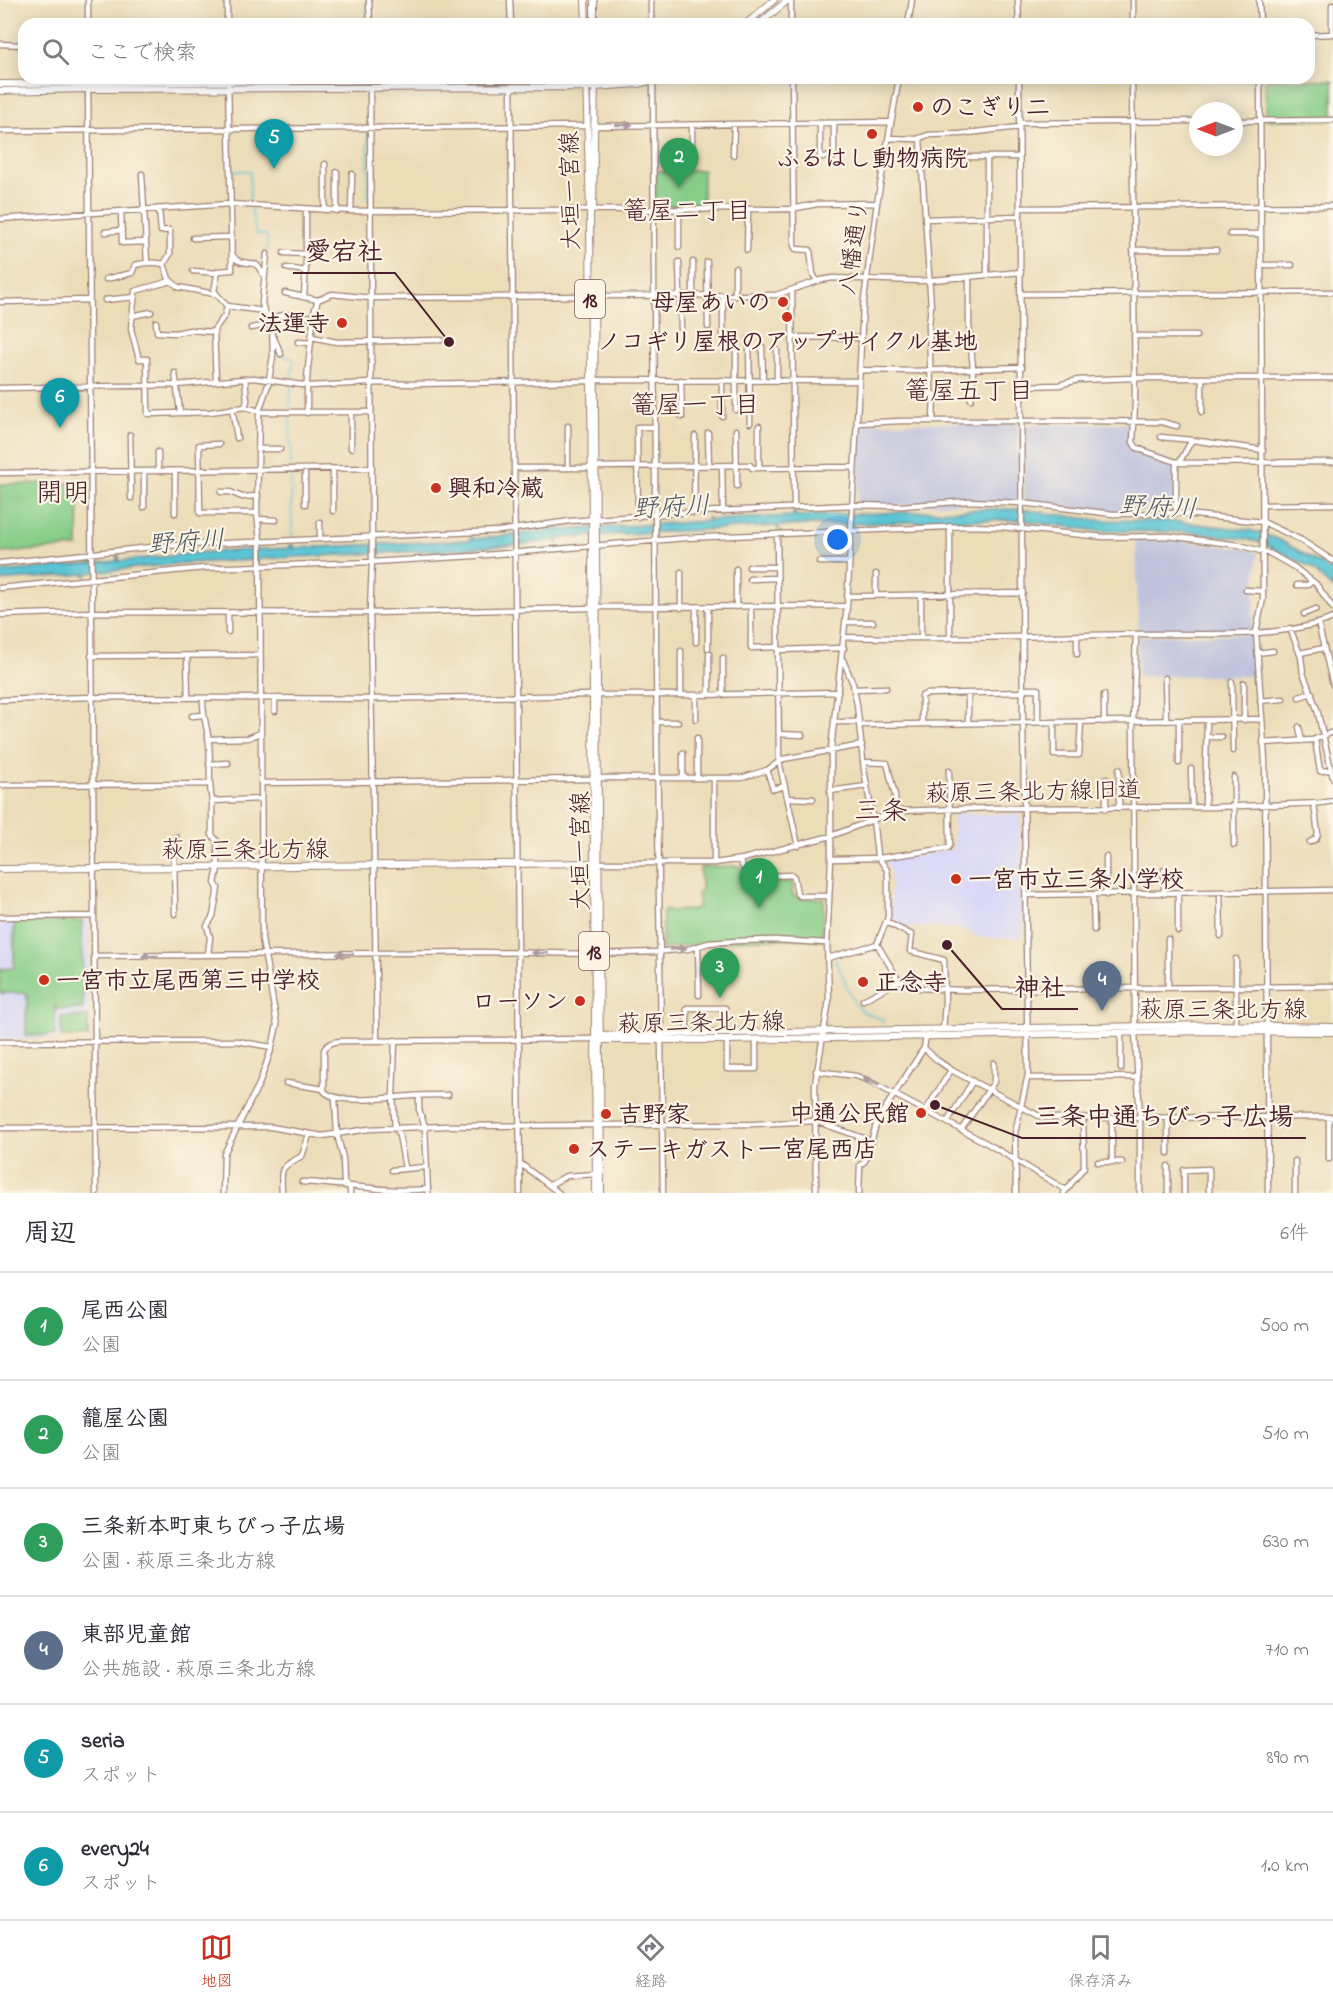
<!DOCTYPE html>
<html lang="ja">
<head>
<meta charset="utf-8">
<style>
	:root { --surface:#fff; --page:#f7f7f7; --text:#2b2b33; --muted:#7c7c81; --line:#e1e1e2; --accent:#c8321e }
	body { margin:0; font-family:"Indie Flower","Klee One",sans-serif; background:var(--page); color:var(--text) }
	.compass { position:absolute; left:1189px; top:102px; width:54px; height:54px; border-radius:50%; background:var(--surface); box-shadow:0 3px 15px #0003; rotate:270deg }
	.you { position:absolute; left:838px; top:540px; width:21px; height:21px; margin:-15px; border:4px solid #fff; border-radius:50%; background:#1a73e8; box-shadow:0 0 0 9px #1a73e833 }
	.badge { display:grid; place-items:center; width:39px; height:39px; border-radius:50%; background:var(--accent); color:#fff; font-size:20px; font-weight:700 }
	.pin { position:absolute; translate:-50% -50px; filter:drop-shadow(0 2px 3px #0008) }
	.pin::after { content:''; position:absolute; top:32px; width:21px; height:18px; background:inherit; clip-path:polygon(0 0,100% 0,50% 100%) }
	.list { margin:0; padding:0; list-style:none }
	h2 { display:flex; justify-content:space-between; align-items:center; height:78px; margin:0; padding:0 24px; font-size:26px }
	h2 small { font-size:20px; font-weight:400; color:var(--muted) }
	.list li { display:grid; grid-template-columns:39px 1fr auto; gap:18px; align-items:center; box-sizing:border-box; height:108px; padding:0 24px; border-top:2px solid var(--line) }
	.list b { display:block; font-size:22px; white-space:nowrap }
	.list p { margin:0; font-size:20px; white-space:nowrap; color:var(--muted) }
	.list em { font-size:20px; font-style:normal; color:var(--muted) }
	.icon { flex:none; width:33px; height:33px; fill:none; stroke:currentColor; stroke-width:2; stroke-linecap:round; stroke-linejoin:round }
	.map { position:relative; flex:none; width:1333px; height:1193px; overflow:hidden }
	.search { position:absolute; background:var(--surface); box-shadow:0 3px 15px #0003; left:18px; right:18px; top:18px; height:66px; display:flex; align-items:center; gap:15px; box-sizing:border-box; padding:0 21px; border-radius:18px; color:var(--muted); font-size:22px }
	.sheet { height:726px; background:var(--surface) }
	nav { display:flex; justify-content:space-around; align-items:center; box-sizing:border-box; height:84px; border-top:2px solid var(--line); background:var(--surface); font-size:16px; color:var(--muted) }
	nav a { display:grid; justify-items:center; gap:3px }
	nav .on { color:var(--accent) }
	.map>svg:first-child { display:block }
</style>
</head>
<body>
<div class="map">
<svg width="1333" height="1193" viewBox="0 0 1333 1193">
	<rect width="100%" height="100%" fill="#fcf5e5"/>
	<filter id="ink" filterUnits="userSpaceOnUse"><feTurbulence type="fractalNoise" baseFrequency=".0167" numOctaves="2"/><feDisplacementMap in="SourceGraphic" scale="12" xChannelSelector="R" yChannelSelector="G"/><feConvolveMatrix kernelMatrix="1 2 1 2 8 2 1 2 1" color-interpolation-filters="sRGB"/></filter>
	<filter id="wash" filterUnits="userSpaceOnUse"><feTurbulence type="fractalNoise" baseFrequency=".008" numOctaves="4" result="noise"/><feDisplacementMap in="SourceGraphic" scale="24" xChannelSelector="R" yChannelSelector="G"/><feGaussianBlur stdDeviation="1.35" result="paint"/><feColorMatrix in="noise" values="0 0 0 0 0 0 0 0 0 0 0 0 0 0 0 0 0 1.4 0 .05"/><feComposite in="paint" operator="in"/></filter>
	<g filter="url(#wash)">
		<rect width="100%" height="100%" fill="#ecddb9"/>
		<!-- built -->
		<path fill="#d8d7f8" d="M958 814H1017L1020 817 1023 938H982L960 928 891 927V874L885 860 954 849 953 816Z
			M88 920 90 1038 0 1039V922Z"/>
		<!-- industrial -->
		<path fill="#bfc2dd" d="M861 423H1018V501L901 505 857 504Z
			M1131 423 1129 440 1132 448 1172 462 1174 465V511L1113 512 1024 502V425Z
			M1136 540H1170L1246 549 1258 553 1252 631H1138Z
			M1253 634 1254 676H1138V636Z"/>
		<!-- green -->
		<path fill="#86cd88" stroke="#68765a" stroke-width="1.5" d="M1268 79 1333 80V120H1269L1266 118 1265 81Z
			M703 170V206H655L656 171Z
			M79 483 78 547 0 553V484Z
			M739 866C744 875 753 875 759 883L790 882 793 883 792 894 801 899 824 898 822 940C769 936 715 941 662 949L663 911 692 910 699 906 697 894 701 891 700 867Z
			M14 921H82L83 1009H56L55 1005V1035L26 1036 27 993H0V969L14 968Z
			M61 1017H88V1037H61Z"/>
		<!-- water -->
		<path fill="#59c4d4" stroke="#527280" stroke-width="1.5" d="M985 509H1020L1098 520 1172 521 1249 530 1262 533 1282 541 1331 570 1333 572V589L1310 567 1262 543 1246 539 1190 532 1098 531 1019 520H952L951 523 950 521 779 526V531H778L777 526 587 536 558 539 559 545 556 540 516 545 445 550 444 556H443L442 550 260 559 257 560V564H255V560L186 563 87 573 86 578 85 574 0 581V572L117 561V555H119V561L187 554V550H189V553L290 548V545L294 544V548L470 540 472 536 473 539 556 530V525L559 530 708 521V517L710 520 793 516V513H796V516Z"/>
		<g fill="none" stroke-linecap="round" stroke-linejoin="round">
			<!-- stream -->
			<path stroke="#59c4d4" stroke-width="1.5" d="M366 0 367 24
				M367 94 368 124
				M368 130V201
				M233 171H250V201
				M251 208 256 234 267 235V252
				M282 355 294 359 291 380
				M290 410 291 386
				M290 415 291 467
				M291 472 292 537
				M835 960C853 989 845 1012 883 1019L882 1024"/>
		</g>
	</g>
	<g filter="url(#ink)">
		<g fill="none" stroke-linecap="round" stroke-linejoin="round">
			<defs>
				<path id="minor" d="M88 0V24
					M227 0V24
					M369 0 370 24
					M510 0 511 24
					M651 0V24
					M791 0V24
					M1018 0 1019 24
					M1259 0 1260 24
					M1332 5V34
					M908 24 912 0
					M1133 24V0
					M1309 35 1333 34
					M0 44 24 45
					M88 78 96 1193
					M792 78 794 246 796 249 810 250 813 274 817 281
					M1132 78 1135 403 1133 442 1136 447 1142 450 1179 463 1333 462
					M1260 78 1263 599 1256 632 1265 761 1268 1193
					M653 81 656 661 663 1193
					M511 87 520 1193
					M370 88 372 562 370 613 377 1040
					M1234 121 1333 120
					M820 123V157H834V123
					M1019 123 1198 121
					M692 125V153
					M595 126 891 122
					M0 131 586 126
					M888 138 917 139 928 135 960 134 1019 127
					M920 138 931 306 929 324 931 394H934L933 421
					M733 155 734 124
					M921 157H1019
					M325 164V210
					M142 174 147 262
					M1020 208 1333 206
					M159 209 161 231 170 230V254L164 264
					M337 211V172
					M351 211 352 174
					M121 212 122 243 146 242
					M0 219 230 204 351 211 791 209 817 204 877 203
					M925 219 1020 216
					M105 232 122 230
					M1230 234H1261
					M193 238 231 237
					M679 247V210
					M747 250 748 209
					M1133 250H1216
					M284 253 306 254
					M233 255C237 265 248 261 257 265L263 274
					M679 262 681 329
					M707 262 708 327
					M1261 265H1292
					M286 268 306 271
					M735 268V296
					M193 271 217 273
					M987 275V158
					M969 277V325L973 368 971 399
					M106 279 132 273 135 265C146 262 154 262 164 264L169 279 178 287 215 294
					M171 281 135 291 131 329 139 359H147L148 414 210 412 245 407 263 412H371
					M792 291 794 508
					M285 293 318 300
					M1021 294 1333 292
					M304 296 306 262V209
					M594 296 776 295 821 280 833 278 921 281 1021 272
					M693 296V262
					M723 296V337
					M105 300 135 297
					M0 302 89 300
					M227 306 264 311
					M132 316 151 312
					M270 320C285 311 298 315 314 318
					M156 322 157 332 175 333 190 330 214 332
					M251 328 272 324
					M1134 336H1196
					M312 337 337 342 441 340
					M793 337 862 338
					M274 338 281 354
					M749 339 750 423
					M298 342 311 343
					M762 347 763 380
					M860 370 915 371 1022 367
					M175 373 180 412
					M1202 378V412
					M245 379 247 401 245 407
					M595 380 859 381
					M681 380 682 417
					M722 380V416
					M777 380V350
					M216 381 214 330 225 315 227 306 214 291 218 271 232 270 228 78
					M1022 386 1059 385 1078 380 1134 378H1333
					M0 388 177 385 254 378 309 386 371 383 412 384 590 381
					M232 408 237 438
					M736 410V347
					M351 412V448
					M307 413V378L314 312 318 300 332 294 371 298 590 296
					M857 423 901 421H1096L1162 422 1177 426
					M759 426V467
					M736 430 737 486
					M708 433 709 466
					M130 435 131 498
					M1161 437 1192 440 1263 450
					M219 444 199 445 200 513H257
					M259 449H280
					M158 452V471
					M722 466 723 512
					M596 467 750 465 752 468 854 467
					M514 468H591
					M568 468V426
					M305 470V504
					M333 470V511
					M175 471V513
					M0 473 372 468
					M221 492H230L242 497 258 496
					M1263 505 1333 504
					M144 507V471
					M694 513 695 436
					M1176 513V462L1180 461 1192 440
					M638 517 637 427H655
					M258 519 276 520
					M320 522V539
					M950 526V638
					M777 534 779 761 798 846
					M819 562H849
					M0 563 161 546 499 531 570 521 676 513 852 505 901 506 969 501 1022 503 1113 514 1176 513 1263 522 1301 540 1333 561
					M749 567H777
					M681 572V608
					M750 579 777 578
					M1297 585H1308L1312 581
					M0 588 204 568 372 562 474 556 685 538 969 526 1001 527 1104 537 1168 536 1239 545 1271 554 1294 567 1316 584 1333 608
					M1246 590 1263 591
					M876 595V574
					M921 595V638
					M847 596 1023 593
					M596 607 847 606
					M736 607V569
					M751 607V648L778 647
					M696 608V642
					M708 608V648
					M1304 614 1316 609
					M0 615 91 612 370 613 591 608
					M846 622H873
					M1318 623 1333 685
					M1290 628 1301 657 1303 673 1317 709 1333 778
					M228 632V613
					M1136 634 1133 724 1135 1032 1140 1119V1193
					M844 637C942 640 1040 636 1138 634 1194 633 1281 640 1333 618
					M1077 637V654
					M778 650 844 648
					M1257 653 1273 651
					M1300 653 1324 648
					M91 656 260 655
					M187 656 188 698
					M723 658V695
					M843 660 853 684 857 705 864 770 873 819 877 855 887 870 888 877V917L877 944 899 981 918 988 963 990 1333 986
					M1165 678 1166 721
					M1232 682 1233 751
					M1244 683V720
					M854 689 886 688
					M1024 689H1038V722
					M597 695H694L838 692
					M681 695V651
					M709 695V653
					M1104 695V722
					M1299 697 1312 693
					M203 698C202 715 208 729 209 744 211 763 208 782 212 801L261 799
					M275 698V711
					M0 700 92 697 371 699 592 695
					M1260 701 1283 699
					M192 716 202 715
					M696 719V695
					M657 722H678
					M834 722H859
					M968 722V693
					M1054 722V755H1079L1081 722
					M922 723V696L926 694 1024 692
					M860 725 1261 719
					M1299 727 1302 741
					M779 734 802 735
					M1207 737H1222
					M697 738V778
					M208 739 248 738 260 733
					M1315 739 1320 771 1331 770
					M1263 743 1313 740 1333 732
					M683 753V778
					M863 762 887 763 895 796 896 811
					M1179 763V721
					M209 764 228 763
					M1119 769V808
					M1191 769 1192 807
					M767 770 773 789 785 786
					M1234 777V845
					M597 778H741L767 770 783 759 862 745
					M261 783 593 779
					M0 785 209 784
					M830 791 867 786
					M787 798 813 799
					M1205 807 1207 720
					M1106 809V779
					M1310 842 1316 839 1318 834 1314 804
					M1106 857V895
					M831 859 879 858 948 848 950 845 949 771
					M739 860 745 871C761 876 775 876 792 875L794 877 797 894 800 896H829
					M598 863H714L743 859 831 836 896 811 994 808 1214 807 1321 803 1333 801
					M714 863V778
					M1164 870V894
					M1178 893V931
					M1220 893 1221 936
					M1026 895 1333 890
					M1093 895 1094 930
					M175 914 174 853 176 837
					M0 917 94 916
					M886 922 912 935 910 951 944 960 945 1003 943 1030
					M1168 939V987
					M698 946 699 995
					M208 955 210 937 207 926 213 916 218 888 215 883 218 868 217 841 212 835V801
					M94 956 480 952 594 954 655 952 688 949 709 943 736 941 775 940 827 943
					M828 958 877 944
					M1236 959V1026
					M863 1000 899 981
					M1121 1032V1069
					M687 1034V1008H725L726 1032
					M395 1040 393 1095 395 1129
					M727 1040V1069H756V1040
					M0 1042 237 1041 272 1047
					M924 1048 937 1060 953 1071 1043 1118 1333 1117
					M816 1071 856 1076 867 1080 988 1144 1066 1190
					M1028 1078 1138 1077
					M286 1083 324 1089
					M448 1095C436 1095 423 1095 411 1096 391 1097 338 1106 324 1091V1050C330 1039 343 1041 355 1041L594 1039
					M419 1096V1109L425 1127 428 1193
					M335 1098 337 1134 343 1158 344 1183 350 1188V1193
					M926 1110 951 1070
					M1329 1117V1159
					M1168 1118V1153
					M947 1122 973 1081
					M0 1128 254 1127H271L322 1136 369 1129 446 1126 754 1124 815 1121 872 1141
					M398 1129 405 1168
					M961 1130 994 1082V1063
					M1295 1161V1193
					M1098 1162H1122
					M1112 1162V1119
					M521 1164 559 1193
					M1168 1166V1193
					M392 1170 426 1167
					M302 1182C344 1184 388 1193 428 1189
					M550 1185 566 1176 596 1174
					M223 1193 224 1154 260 1082 272 1047 277 1025 262 939 260 541 257 513 259 411 268 385 273 356 272 321 264 311 262 303 267 254
					M282 1193C281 1166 279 1169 302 1156L309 1135
					M816 1193 815 1084 829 1000 827 943 831 859V749L847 606 863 307 877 203 899 78
					M859 1193 860 1165 865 1161 869 1150 877 1121 924 1048 926 1036
					M1016 1193 1015 1133 1028 1075 1023 722 1019 78
					M1064 1193 1084 1167 1083 1119
					M1184 1193V1170L1209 1169V1193"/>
				<path id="major" d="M585 0 586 24
					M594 0V24
					M746 24 774 0
					M759 24 788 0
					M586 78 590 211 596 1193
					M0 84 579 78
					M0 91 88 89 595 87 638 84 662 78
					M593 209 595 78
					M594 292 601 1193
					M0 869 596 863
					M596 1037 599 1035 1215 1025 1333 1027
					M597 1040H727L1213 1031 1333 1032"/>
			</defs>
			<!-- minor casing -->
			<use href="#minor" stroke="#9b7e72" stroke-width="7"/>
			<!-- major casing -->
			<use href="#major" stroke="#9b7e72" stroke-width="8"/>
			<!-- minor -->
			<use href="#minor" stroke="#fff" stroke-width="4.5"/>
			<!-- major -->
			<use href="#major" stroke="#fff" stroke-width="6"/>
		</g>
		<!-- one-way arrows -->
		<defs><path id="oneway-solid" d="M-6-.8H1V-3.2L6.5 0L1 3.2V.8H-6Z" transform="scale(1.5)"/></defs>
		<g fill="#ae9aa0">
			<use href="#oneway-solid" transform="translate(624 125) rotate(-1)"/>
			<use href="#oneway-solid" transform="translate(678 949) rotate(-5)"/>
			<use href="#oneway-solid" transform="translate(540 953) rotate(-179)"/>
			<use href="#oneway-solid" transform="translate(345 954) rotate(179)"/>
			<use href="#oneway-solid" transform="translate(150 956) rotate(179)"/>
			<use href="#oneway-solid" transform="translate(871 1082) rotate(-156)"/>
		</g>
	</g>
	<!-- markers -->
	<g fill="#c8321e" stroke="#fcf5e5" stroke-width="2">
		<circle cx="918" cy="107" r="6"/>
		<circle cx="872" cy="134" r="6"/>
		<circle cx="783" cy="302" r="6"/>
		<circle cx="787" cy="317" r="6"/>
		<circle cx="342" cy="323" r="6"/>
		<circle cx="436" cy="488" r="6"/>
		<circle cx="956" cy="879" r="6"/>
		<circle cx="44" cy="980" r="6"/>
		<circle cx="863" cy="982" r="6"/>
		<circle cx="580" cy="1001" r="6"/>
		<circle cx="921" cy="1113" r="6"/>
		<circle cx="606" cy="1114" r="6"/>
		<circle cx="574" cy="1149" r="6"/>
	</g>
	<g text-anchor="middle" stroke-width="4.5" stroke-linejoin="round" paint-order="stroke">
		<!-- shield labels -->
		<g fill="#fcf5e5" stroke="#7f5f63" stroke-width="1.5">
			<rect x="575" y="280" width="30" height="38" rx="4.5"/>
			<rect x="579" y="932" width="30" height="38" rx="4.5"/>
		</g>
		<g font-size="22" font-weight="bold" fill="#4a1f2b">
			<text x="590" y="307">18</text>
			<text x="594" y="959">18</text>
		</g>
		<!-- poi labels -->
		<g font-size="24" font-weight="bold" fill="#4a1f2b" stroke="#fcf5e5" text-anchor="start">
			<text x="930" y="115">のこぎり二</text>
			<text x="872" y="166" text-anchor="middle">ふるはし動物病院</text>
			<text x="771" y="310" text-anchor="end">母屋あいの</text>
			<text x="330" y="331" text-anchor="end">法運寺</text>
			<text x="787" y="349" text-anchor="middle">ノコギリ屋根のアップサイクル基地</text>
			<text x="448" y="496">興和冷蔵</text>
			<text x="968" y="887">一宮市立三条小学校</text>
			<text x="56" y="988">一宮市立尾西第三中学校</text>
			<text x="875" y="990">正念寺</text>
			<text x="568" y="1009" text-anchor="end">ローソン</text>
			<text x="909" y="1121" text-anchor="end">中通公民館</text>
			<text x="618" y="1122">吉野家</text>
			<text x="586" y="1157">ステーキガスト一宮尾西店</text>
		</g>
		<!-- street labels -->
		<g font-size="24" fill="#4a1f2b" stroke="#fcf5e5">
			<text transform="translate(570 191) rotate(-91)" y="8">大垣一宮線</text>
			<text transform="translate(853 247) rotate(-82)" y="8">八幡通り</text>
			<text transform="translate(1033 791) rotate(-1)" y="8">萩原三条北方線旧道</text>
			<text x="245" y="857">萩原三条北方線</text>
			<text transform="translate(580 851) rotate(-90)" y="8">大垣一宮線</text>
			<text x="1223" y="1017">萩原三条北方線</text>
			<text transform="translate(701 1022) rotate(-1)" y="8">萩原三条北方線</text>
		</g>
		<!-- neighbourhood labels -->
		<g font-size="26" fill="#4a1f2b" stroke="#fcf5e5">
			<text x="687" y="219">篭屋二丁目</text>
			<text x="969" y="399">篭屋五丁目</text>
			<text x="695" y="413">篭屋一丁目</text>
		</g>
		<!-- water labels -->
		<g font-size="26" font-style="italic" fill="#4f5966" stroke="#fcf5e5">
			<text transform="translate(671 506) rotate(-3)" y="9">野府川</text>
			<text transform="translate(1158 506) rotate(3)" y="9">野府川</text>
			<text transform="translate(186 541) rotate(-4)" y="9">野府川</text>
		</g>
		<!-- quarter labels -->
		<g font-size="27" fill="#4a1f2b" stroke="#fcf5e5">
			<text x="63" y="501">開明</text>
			<text x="881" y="819">三条</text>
		</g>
	</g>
	<!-- callouts -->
	<path fill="none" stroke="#4a1f2b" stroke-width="2" d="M449 342L395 273H293M947 945L1002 1009H1078M935 1105L1022 1138H1306"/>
	<g fill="#4a1f2b" stroke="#fcf5e5" stroke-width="2">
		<circle cx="449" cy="342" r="6"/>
		<circle cx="947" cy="945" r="6"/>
		<circle cx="935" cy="1105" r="6"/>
	</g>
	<g font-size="26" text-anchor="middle" font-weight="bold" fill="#4a1f2b" stroke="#fcf5e5" stroke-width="4.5" stroke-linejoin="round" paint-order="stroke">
		<text x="344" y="260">愛宕社</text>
		<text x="1040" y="996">神社</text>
		<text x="1164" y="1125">三条中通ちびっ子広場</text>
	</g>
</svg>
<svg class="compass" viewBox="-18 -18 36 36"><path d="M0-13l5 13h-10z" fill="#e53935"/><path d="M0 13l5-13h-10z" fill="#7c7c81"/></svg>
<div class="you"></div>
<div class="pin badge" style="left:759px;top:908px;background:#2e9e5b">1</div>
<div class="pin badge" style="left:679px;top:188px;background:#2e9e5b">2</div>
<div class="pin badge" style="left:720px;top:998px;background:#2e9e5b">3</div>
<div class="pin badge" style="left:1102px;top:1011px;background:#5c6f8a">4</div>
<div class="pin badge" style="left:274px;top:169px;background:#0f9aa8">5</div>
<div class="pin badge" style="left:60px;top:428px;background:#0f9aa8">6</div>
<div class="search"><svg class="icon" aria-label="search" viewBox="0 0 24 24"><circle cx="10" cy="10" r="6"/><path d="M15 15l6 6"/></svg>ここで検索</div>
</div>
<section class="sheet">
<h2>周辺<small>6件</small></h2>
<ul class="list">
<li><span class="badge" style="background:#2e9e5b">1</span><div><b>尾西公園</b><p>公園</p></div><em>500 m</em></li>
<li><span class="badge" style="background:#2e9e5b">2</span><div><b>籠屋公園</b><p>公園</p></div><em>510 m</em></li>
<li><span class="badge" style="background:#2e9e5b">3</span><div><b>三条新本町東ちびっ子広場</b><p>公園 · 萩原三条北方線</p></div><em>630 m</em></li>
<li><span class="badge" style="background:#5c6f8a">4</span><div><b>東部児童館</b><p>公共施設 · 萩原三条北方線</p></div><em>710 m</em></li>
<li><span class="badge" style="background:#0f9aa8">5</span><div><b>seria</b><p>スポット</p></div><em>890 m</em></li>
<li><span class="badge" style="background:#0f9aa8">6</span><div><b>every24</b><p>スポット</p></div><em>1.0 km</em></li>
</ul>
</section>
<nav>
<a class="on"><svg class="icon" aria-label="map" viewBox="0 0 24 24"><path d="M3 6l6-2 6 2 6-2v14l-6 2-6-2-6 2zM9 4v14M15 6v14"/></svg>地図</a>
<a><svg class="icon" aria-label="directions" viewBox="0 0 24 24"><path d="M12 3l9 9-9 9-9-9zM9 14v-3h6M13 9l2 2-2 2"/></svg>経路</a>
<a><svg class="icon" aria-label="saved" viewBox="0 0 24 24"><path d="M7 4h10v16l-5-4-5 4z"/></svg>保存済み</a>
</nav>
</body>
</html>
